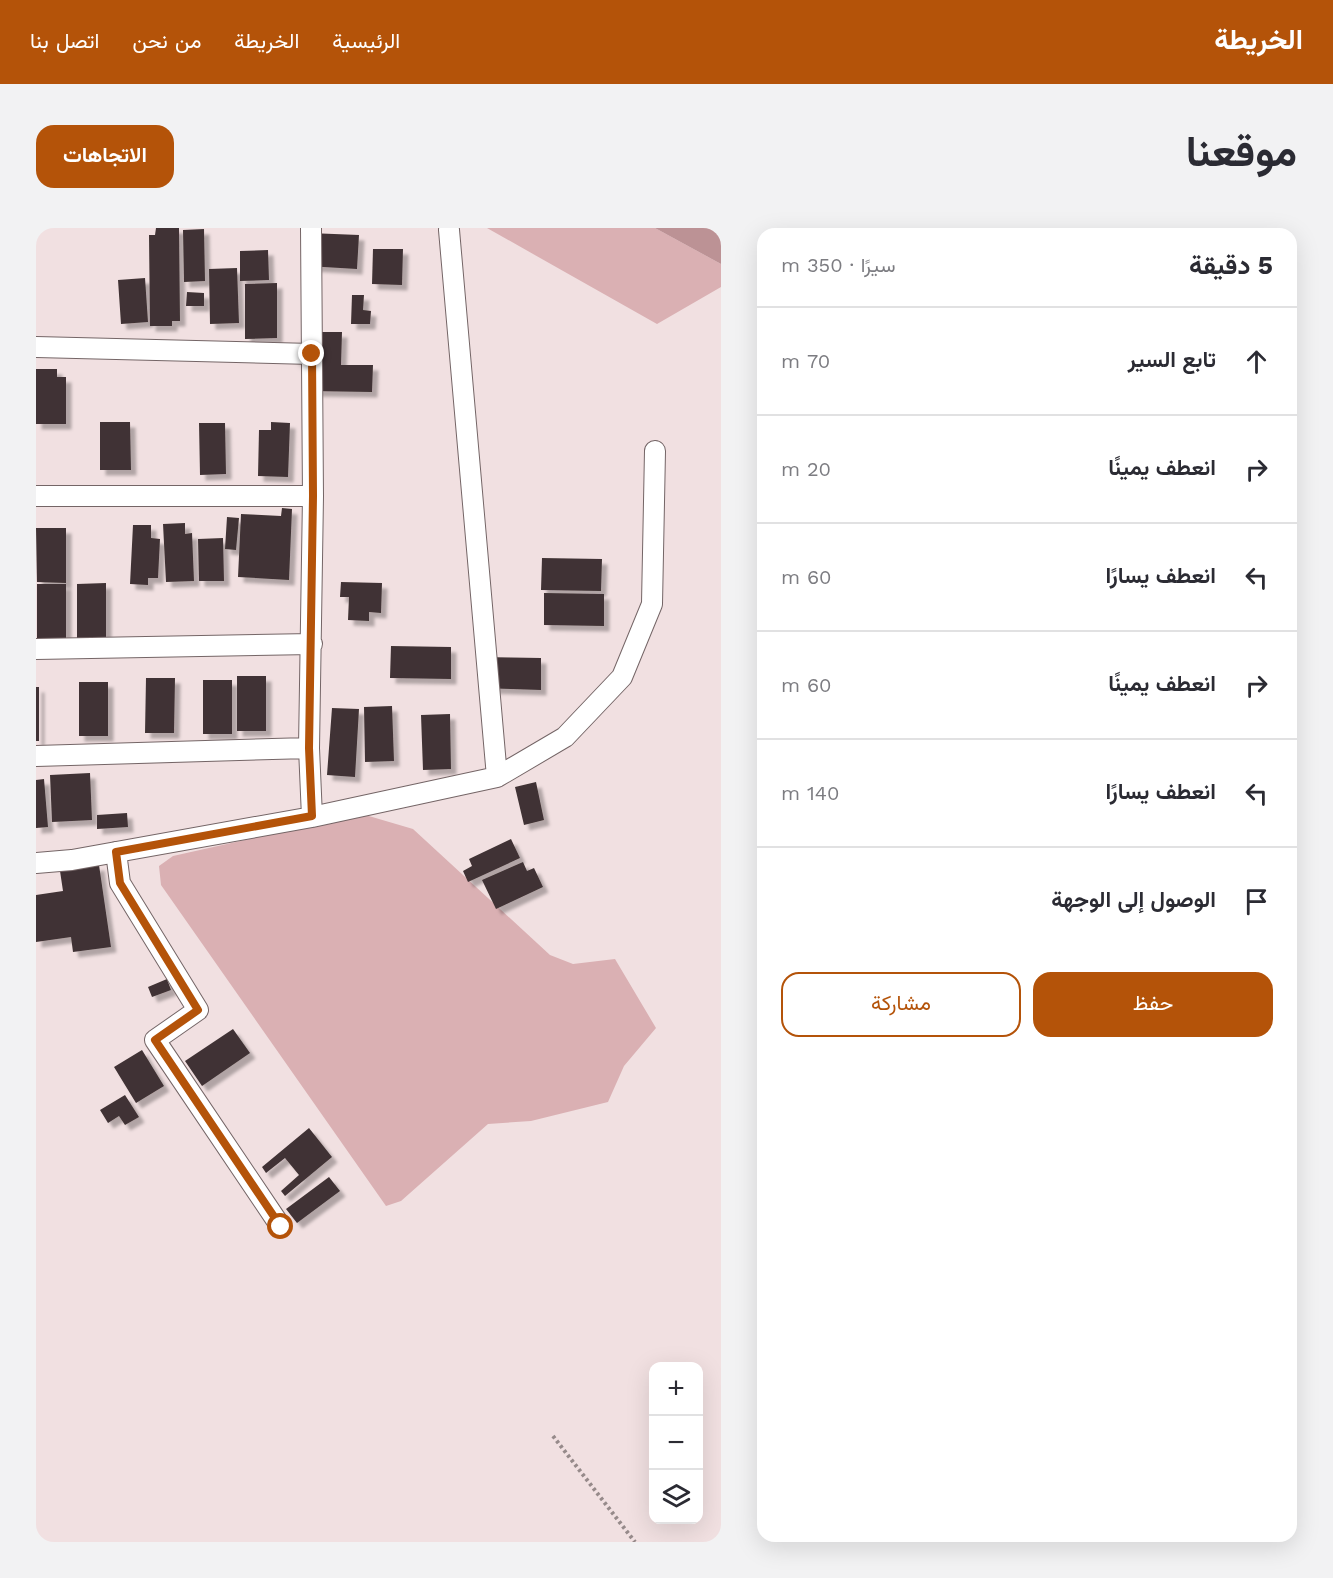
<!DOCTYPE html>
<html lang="ar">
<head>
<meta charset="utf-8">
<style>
	:root { --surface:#fff; --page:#f2f2f3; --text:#2b2b33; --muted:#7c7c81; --line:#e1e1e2; --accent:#b45309 }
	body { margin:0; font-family:"Work Sans",Vazirmatn,sans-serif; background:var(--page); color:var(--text); direction:rtl }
	.controls { position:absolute; right:18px; bottom:18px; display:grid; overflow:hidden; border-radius:12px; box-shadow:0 6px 24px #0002 }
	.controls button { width:54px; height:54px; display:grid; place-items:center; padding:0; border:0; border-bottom:2px solid var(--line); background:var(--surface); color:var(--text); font:30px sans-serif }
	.stop { position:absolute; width:18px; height:18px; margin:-14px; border:4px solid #b45309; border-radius:50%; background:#fff }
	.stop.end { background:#b45309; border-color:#fff; box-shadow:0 2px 6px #0008 }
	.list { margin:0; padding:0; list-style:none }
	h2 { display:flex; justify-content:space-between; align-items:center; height:78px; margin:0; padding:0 24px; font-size:26px }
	h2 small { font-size:20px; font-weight:400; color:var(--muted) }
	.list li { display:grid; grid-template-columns:39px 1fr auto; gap:18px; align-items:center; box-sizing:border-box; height:108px; padding:0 24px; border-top:2px solid var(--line) }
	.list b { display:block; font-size:22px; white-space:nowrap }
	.list em { font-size:20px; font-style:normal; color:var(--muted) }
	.actions { display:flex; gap:12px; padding:18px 24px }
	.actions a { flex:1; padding:14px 0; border:2px solid var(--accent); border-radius:18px; text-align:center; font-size:21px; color:var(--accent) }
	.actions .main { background:var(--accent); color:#fff }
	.icon { flex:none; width:33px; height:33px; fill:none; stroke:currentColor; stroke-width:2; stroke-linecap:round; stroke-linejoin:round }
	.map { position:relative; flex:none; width:685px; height:1314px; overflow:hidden; direction:ltr; border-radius:18px }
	header { display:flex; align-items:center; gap:36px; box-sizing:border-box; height:84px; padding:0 30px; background:var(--accent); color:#fff }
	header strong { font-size:28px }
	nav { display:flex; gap:33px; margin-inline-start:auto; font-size:21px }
	.intro { display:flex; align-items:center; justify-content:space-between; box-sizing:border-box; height:144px; padding:0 36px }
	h1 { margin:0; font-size:42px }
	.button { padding:15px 27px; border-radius:18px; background:var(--accent); color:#fff; font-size:21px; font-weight:700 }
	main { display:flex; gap:36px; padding:0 36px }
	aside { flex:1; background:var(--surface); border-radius:18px; box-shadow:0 6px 24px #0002 }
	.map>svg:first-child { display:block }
</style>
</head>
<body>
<header>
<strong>الخريطة</strong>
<nav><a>الرئيسية</a><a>الخريطة</a><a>من نحن</a><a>اتصل بنا</a></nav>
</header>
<div class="intro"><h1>موقعنا</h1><a class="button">الاتجاهات</a></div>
<main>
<aside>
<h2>5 دقيقة<small>سيرًا · 350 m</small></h2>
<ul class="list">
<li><svg class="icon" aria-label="ahead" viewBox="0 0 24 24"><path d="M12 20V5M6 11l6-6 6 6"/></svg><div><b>تابع السير</b></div><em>70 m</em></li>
<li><svg class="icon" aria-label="right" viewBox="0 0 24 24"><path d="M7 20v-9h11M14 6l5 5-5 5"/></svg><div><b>انعطف يمينًا</b></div><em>20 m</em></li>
<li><svg class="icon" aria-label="left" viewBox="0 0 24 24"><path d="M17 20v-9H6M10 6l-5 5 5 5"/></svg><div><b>انعطف يسارًا</b></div><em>60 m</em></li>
<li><svg class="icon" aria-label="right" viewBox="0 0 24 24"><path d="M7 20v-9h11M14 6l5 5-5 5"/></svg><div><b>انعطف يمينًا</b></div><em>60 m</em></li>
<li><svg class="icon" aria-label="left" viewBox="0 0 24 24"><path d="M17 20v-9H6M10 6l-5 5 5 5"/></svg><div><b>انعطف يسارًا</b></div><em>140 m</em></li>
<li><svg class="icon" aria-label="arrive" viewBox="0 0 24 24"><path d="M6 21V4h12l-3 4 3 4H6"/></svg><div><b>الوصول إلى الوجهة</b></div></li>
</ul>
<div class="actions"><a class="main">حفظ</a><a>مشاركة</a></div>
</aside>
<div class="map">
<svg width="685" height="1314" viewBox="0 0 685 1314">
	<defs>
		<filter id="shadow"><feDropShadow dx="5.5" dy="5.5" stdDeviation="1.5" flood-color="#0004"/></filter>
	</defs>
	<rect width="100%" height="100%" fill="#f1e0e1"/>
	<!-- green -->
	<path fill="#dab0b3" d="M451 0H619L685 36V59L621 96Z
		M326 586 377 601 514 727 537 736 579 731 620 800 588 838 572 874 495 893 452 896 365 973 350 978 125 657 123 638 137 628Z"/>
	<!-- forest -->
	<path fill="#bc9295" d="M619 0H685V36Z"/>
	<!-- building -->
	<path fill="#403334" filter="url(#shadow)" d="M120 0H143L144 93H136V98H114L113 7H119Z
		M168 1 169 53 148 54 147 2Z
		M273 5 323 7 321 41 271 38Z
		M337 21H367L366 57 336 56Z
		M232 22 233 52 204 53V23Z
		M201 40 203 95 174 96 173 41Z
		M109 50 112 94 85 96 82 52Z
		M241 55V110L209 111V56Z
		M151 64 168 65V78H150Z
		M316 67H328L327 82 335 83 334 96H315Z
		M274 104H306L305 137H337L336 164 273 163Z
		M0 141H21V149H30V196H0Z
		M64 194H94L95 242H64Z
		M235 194 254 195 252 249 222 248 223 202H235Z
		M163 195H189L190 246 164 247Z
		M246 280 256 281 253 352 202 349 205 286 245 288Z
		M191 289 203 290 200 322 189 321Z
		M149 295V306L156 305 158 353 130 354 127 296Z
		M97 297H115V310L124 311 122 350H112V357L94 356Z
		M0 300H30V355L1 354Z
		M187 310 188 353H163L162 311Z
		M506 330 566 331 565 363 505 362Z
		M305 354 346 355 345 385 333 384V393L312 392 313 369H304Z
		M70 355V410H41V356Z
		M1 356H30V411L1 410Z
		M508 365 568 366V398L508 397Z
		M355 418 415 419V451L354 450Z
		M445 429 505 430V462L444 460Z
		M201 448H230V503H201Z
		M110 450H139L138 505H109Z
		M167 452H196V506H167Z
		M43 454H72V508H43Z
		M0 459H3V513H0Z
		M356 478 358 533 329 534 328 479Z
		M296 480 323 481 319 549 291 547Z
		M414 486 415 541 387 542 385 487Z
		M54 545 56 592 16 594 14 547Z
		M8 551 12 599 0 600V552Z
		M500 554 508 592 488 597 479 559Z
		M91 585 92 599 61 601V587Z
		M475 611 484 630 432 654 427 643 436 638 433 631Z
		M487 634 491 643 498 640 507 659 460 681 446 652Z
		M63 637 75 719 37 724 35 709 0 714V667L27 663 24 643Z
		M131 751 135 762 116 769 112 759Z
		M197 801 214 825 166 858 149 833Z
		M106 822 128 858 100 875 78 839Z
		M89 867 103 889 89 897 83 888 72 895 64 882Z
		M273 900 296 929 249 968 245 963 263 947 249 930 230 945 226 939Z
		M293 949 304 963 261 995 250 981Z"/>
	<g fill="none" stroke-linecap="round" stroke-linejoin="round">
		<defs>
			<path id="minor" d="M275 0 277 268 273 520 276 589
				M413 2 461 549
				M0 119 276 126
				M0 268H277
				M0 421 276 416
				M0 528 273 520
				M80 624 84 655 162 782 119 812 245 999
				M0 635 36 632 276 589 461 549 529 509 586 449 616 376 619 223"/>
		</defs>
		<!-- minor casing -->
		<use href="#minor" stroke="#746566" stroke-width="22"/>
		<!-- path -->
		<path stroke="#968a8a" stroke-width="4" stroke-dasharray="3 3" stroke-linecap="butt" d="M517 1208 599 1314"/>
		<!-- minor -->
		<use href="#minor" stroke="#fff" stroke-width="20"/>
	</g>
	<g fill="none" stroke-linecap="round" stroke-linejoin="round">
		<!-- route -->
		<path stroke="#b45309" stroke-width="8" d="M245 999 119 812 162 782 84 655 80 624 276 588 273 520 277 268 276 126"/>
	</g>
</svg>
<div class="controls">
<button>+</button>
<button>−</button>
<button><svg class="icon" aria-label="layers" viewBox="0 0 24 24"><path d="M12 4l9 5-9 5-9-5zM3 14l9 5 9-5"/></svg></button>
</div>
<div class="stop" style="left:245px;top:999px"></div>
<div class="stop end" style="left:276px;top:126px"></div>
</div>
</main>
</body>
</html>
